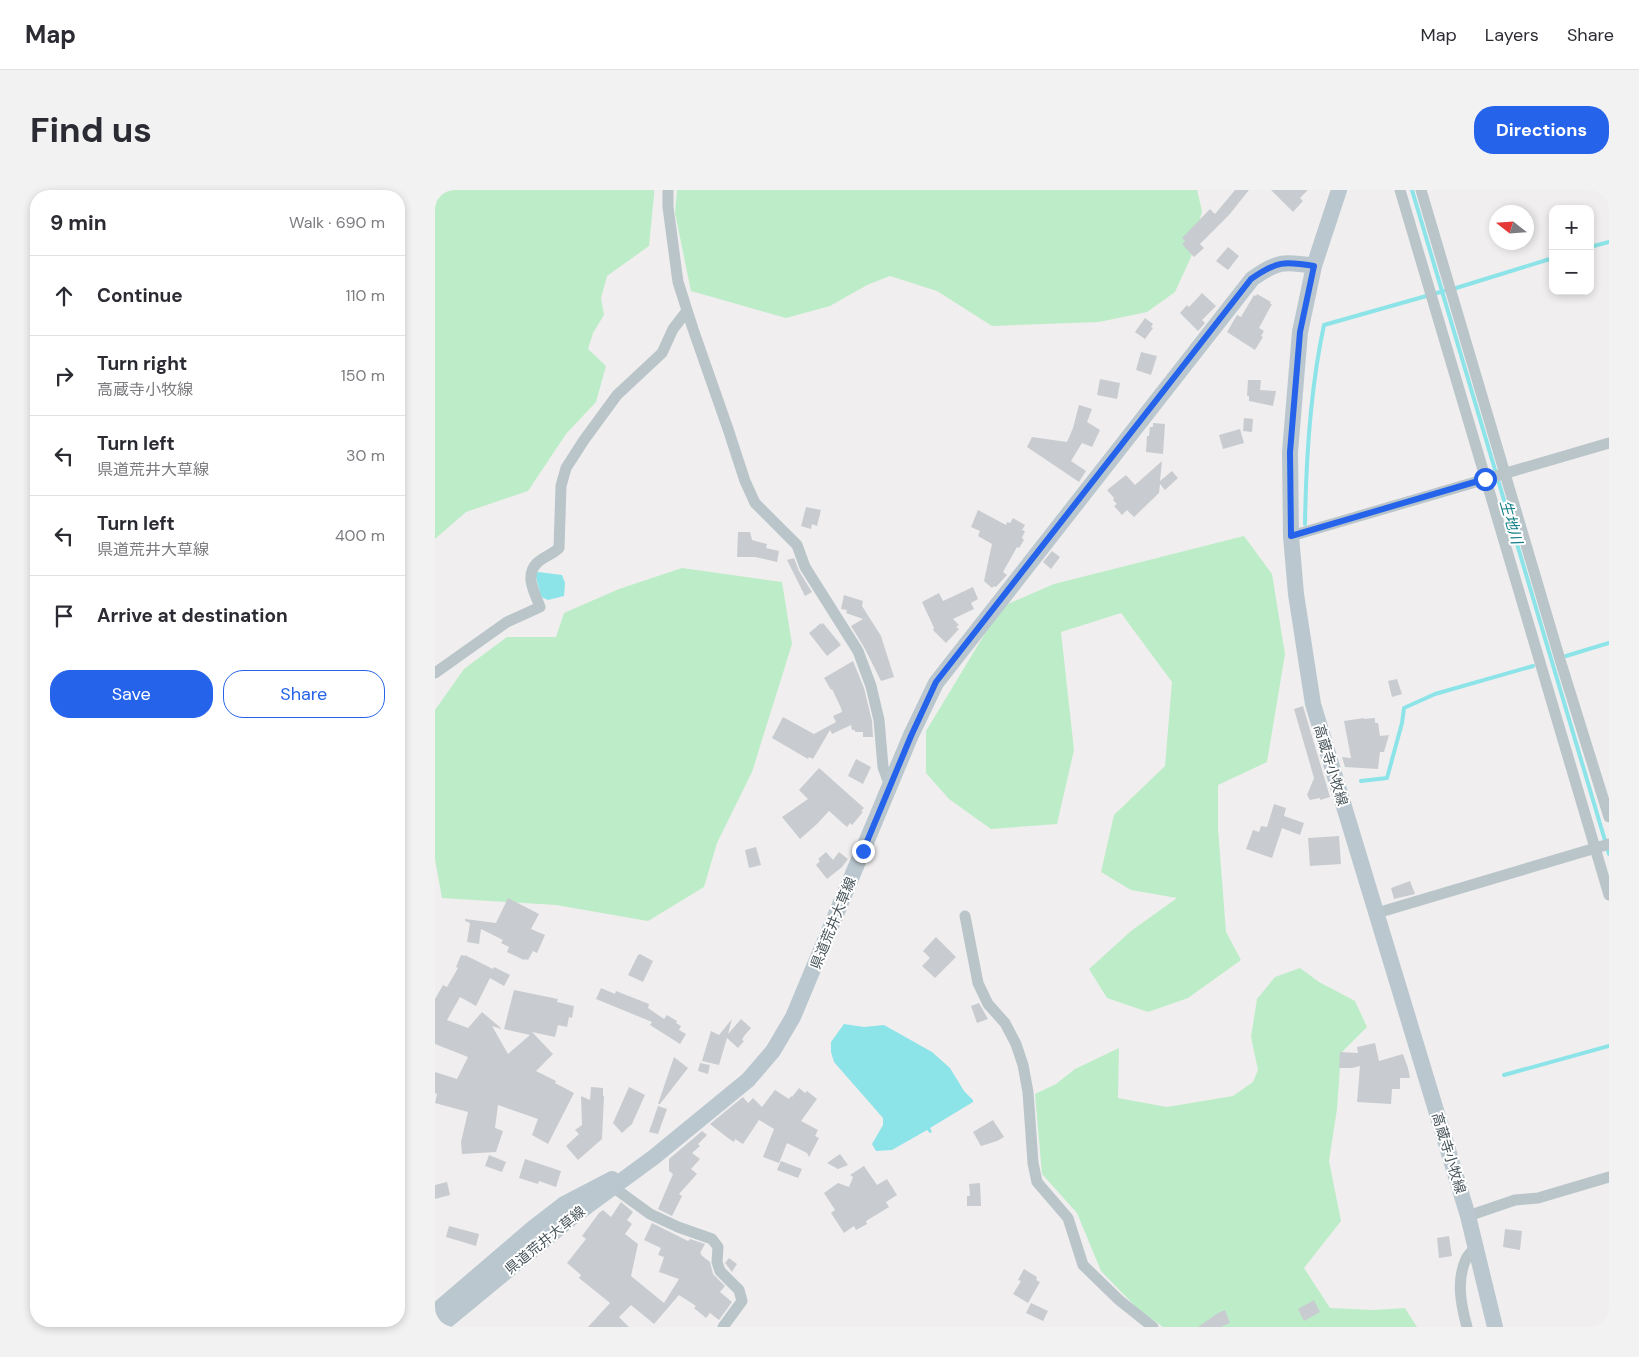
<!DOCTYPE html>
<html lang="en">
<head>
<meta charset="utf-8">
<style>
	:root { --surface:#fff; --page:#f2f2f3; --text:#2b2b33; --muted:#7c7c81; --line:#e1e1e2; --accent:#2563eb }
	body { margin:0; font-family:"DM Sans","Noto Sans JP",sans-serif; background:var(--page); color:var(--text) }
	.controls { position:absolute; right:15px; top:15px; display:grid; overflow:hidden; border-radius:10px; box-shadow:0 2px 8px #0003 }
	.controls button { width:45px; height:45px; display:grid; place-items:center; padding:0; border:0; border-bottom:1px solid var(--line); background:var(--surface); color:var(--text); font:25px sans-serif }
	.compass { position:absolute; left:1054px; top:15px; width:45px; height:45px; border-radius:50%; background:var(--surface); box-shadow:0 2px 8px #0003; rotate:287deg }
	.stop { position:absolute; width:15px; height:15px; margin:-11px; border:4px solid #2563eb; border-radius:50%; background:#fff }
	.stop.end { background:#2563eb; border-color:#fff; box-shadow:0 1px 5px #0008 }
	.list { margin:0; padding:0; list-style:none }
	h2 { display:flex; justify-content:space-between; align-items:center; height:65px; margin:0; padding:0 20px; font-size:21px }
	h2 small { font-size:16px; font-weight:400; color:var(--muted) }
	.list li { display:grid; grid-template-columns:32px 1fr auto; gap:15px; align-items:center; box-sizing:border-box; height:80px; padding:0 20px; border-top:1px solid var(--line) }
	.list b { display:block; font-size:19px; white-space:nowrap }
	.list p { margin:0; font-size:16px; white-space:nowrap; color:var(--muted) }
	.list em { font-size:16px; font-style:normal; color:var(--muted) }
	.actions { display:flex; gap:10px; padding:15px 20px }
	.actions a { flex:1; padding:11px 0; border:1px solid var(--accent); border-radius:20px; text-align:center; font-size:18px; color:var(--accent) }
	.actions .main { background:var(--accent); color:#fff }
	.icon { flex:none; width:28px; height:28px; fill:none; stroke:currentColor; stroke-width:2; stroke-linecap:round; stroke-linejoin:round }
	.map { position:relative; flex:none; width:1174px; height:1137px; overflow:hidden; border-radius:20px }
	header { display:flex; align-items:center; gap:30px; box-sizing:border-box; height:70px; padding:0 25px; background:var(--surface); border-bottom:1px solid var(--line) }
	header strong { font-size:24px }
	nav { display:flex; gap:28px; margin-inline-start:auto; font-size:18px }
	.intro { display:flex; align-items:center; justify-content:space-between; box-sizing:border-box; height:120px; padding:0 30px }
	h1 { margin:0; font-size:35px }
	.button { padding:12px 22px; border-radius:20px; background:var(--accent); color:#fff; font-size:18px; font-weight:700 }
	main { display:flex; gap:30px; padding:0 30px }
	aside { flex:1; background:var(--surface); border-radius:20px; box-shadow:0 2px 8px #0003 }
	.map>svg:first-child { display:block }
</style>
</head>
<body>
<header>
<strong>Map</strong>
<nav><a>Map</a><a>Layers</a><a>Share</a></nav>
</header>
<div class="intro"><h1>Find us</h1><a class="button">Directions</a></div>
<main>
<aside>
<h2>9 min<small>Walk · 690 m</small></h2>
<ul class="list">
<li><svg class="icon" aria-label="ahead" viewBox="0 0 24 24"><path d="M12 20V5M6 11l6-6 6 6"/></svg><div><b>Continue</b></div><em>110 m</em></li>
<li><svg class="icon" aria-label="right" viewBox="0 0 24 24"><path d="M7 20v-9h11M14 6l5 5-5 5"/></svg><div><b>Turn right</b><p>高蔵寺小牧線</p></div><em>150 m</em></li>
<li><svg class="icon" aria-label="left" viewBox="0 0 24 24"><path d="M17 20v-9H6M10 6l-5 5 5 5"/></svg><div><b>Turn left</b><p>県道荒井大草線</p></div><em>30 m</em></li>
<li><svg class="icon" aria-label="left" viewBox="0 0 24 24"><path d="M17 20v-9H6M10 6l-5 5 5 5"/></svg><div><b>Turn left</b><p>県道荒井大草線</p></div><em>400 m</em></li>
<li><svg class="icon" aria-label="arrive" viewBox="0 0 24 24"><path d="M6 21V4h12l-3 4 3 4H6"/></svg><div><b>Arrive at destination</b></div></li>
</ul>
<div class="actions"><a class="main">Save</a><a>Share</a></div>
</aside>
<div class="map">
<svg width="1174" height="1137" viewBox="0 0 1174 1137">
	<rect width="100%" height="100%" fill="#f0eeee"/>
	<!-- green -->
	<path fill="#bdedc8" d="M0 0H219V5L214 56 172 86 166 108 169 125 158 143 153 159 171 176 161 212 131 244 93 301 31 322 0 349Z
		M242 0H762L767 21 756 67 740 102 712 122 664 132 557 136 502 101 455 86 432 95 395 116 351 128 256 101 240 23Z
		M809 346 837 384 850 464 832 572 783 595V639L791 742 806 770 753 808 713 822 672 808 654 779 696 741 742 708 696 700 666 682 679 625 730 576 737 492 686 423 626 442 639 560 622 634 556 639 514 609 491 583V541L566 417 619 394Z
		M247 378 347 392 357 454 317 582 282 653 269 697 213 731 121 715 7 708 0 669V520L29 479 72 447H121L129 423 184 399Z
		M865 778 884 792 920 811 932 837 906 863 902 919 894 971 906 1031 869 1078 895 1118 938 1120 970 1118 982 1137H728L703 1119 666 1081 642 1023 607 984 600 904 621 894 640 879 684 858 683 908 732 917 798 906 818 892 823 880 816 847 822 809 840 787Z"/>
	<!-- water -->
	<path fill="#8ce4e8" d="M103 382 127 385 130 393 129 406 113 410 106 407 100 383Z
		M409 834 429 837 449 835 497 862 515 878 529 901 538 910V912L495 938 497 942 495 943 492 940 457 960 441 961 437 954 448 935V928L399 872 396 862V852Z"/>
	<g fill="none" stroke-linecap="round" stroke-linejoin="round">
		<!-- stream -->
		<path stroke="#8ce4e8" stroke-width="4" d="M977 0 1174 664
			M1155 57 1174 52
			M1018 99 1118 68
			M870 334C871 267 875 200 889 135L1009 101
			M1131 466 1174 453
			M926 591 952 588 967 533 969 518 1000 504 1098 476
			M1069 885 1174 856"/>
	</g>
	<!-- building -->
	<path fill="#c8ccd0" d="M800 0H814L794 25 765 54 769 58 759 67 747 54 750 51 747 48 775 19 780 24Z
		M836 0H873L865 8 868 11 858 22Z
		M793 57 804 66 793 80 781 71Z
		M767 103 781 116 767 130 770 133 763 141 745 123 752 115 754 117Z
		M822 104 836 112 835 114H837L824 138 829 141 826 146 828 147 820 160 792 142 802 125 806 127 819 105 821 106Z
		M710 128 718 134 716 137 718 138 710 149 700 142Z
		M706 162 722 166 716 185 701 180Z
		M665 189 685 193 682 209 662 205Z
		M813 190H826L825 200 841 201 838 216 814 211V206H812Z
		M644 215 657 219 652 232 665 240 657 257 647 253 636 271 651 281 644 292 592 257 597 247 632 252 638 238Z
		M809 228 818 229 817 242 808 241Z
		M718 233 730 234 728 264 711 262 712 246H714L715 237H718Z
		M805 239 809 253 788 259 784 245Z
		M727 271 725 291 737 281 743 288 730 300 725 294 724 303 699 327 692 320 687 325 679 316 682 314 678 310 679 308 672 300 691 285 700 295Z
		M371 317 386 320 382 336 377 334 376 339 366 336Z
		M543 320 571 335 572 332 575 333 578 328 590 335 587 340 590 341 587 348 589 350 584 358 582 357 568 382 572 385 561 397 559 396 557 398 549 391 557 354 543 346 545 341 536 337Z
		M303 342H315L317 350 332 354 331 358 344 361 342 372 320 367H302Z
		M617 361 625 367 616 379 608 372Z
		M359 368 364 381 377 402 370 406 352 370Z
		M538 397 543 409 536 413 539 419 518 429 524 435 521 437 524 439 511 453 498 440 499 438 487 412 504 403 508 411Z
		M409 405 428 411 427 416 446 446 459 487 446 491 429 457 416 436 428 429 411 423 412 420 406 419Z
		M386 433 387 435 388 433 406 455 392 466 374 443Z
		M418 471 429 498 437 531 438 547H428V542H420V540H417L416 535 397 544 395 540 378 569 374 567 373 569 337 548 348 527 379 544 401 532 398 526 407 522 406 518 397 499 396 500 389 488Z
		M962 489 967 504 957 507 953 491Z
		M868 516 895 607 885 610V608L875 610 872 605 879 588 859 519Z
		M929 528V529L940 528V533H943L945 546 954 545 949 562H945L943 579 910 577 907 567 916 568 909 531Z
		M421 569 436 577 428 594 413 586Z
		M384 578 429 618 426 621 428 622 417 635 415 633 412 637 394 621 382 634 365 649 347 627 373 609 364 600Z
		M839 614 851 618 849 626 869 633 865 645 847 638 837 668 811 659 818 640 824 642 826 636 832 637Z
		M904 646 906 674 875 676 873 648Z
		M321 657 326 675 314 678 310 660Z
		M391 662 398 670 404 662 413 669 407 677 392 689 381 675 385 671 383 669Z
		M975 691 980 704 959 709 956 698Z
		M73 708 104 724 96 739 110 745 102 763 98 761 93 770 90 769 89 770 72 762 74 757 66 753 68 750 46 739 44 754 32 752 35 733 30 731V729L61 733Z
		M501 747 521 767 500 788 487 776 495 768 488 761Z
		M205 764 218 771 208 792 193 785 203 765Z
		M26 765 30 766V765L58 779 59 777 75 785 69 796 55 788 41 816 25 807 12 830 33 838 47 822 67 839 57 836 73 864 95 845 69 839 79 800 123 809 122 812 139 816 137 828 134 827 132 837 123 835 120 847 97 842 118 864 101 881 121 891 120 893 139 903 113 954 97 945 103 929 63 915 60 938 68 941 61 962 27 964 26 952 33 922 0 913 2 904 0 903V882L22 889 33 867 0 854V809L8 795 12 797 23 778 21 777Z
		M166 798 180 804 181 801 214 814 213 818 229 829 232 825 242 831 241 833 246 836 244 840 251 844 245 854 215 835 217 832 161 809Z
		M544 813 553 829 542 833 536 816Z
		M297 829 293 844 306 829 316 838 309 846 307 850 309 851 303 858 292 848 284 875 267 871 276 841 284 845Z
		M940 853 944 871 968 864 973 878 975 888H965V899H957L956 914 922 912 925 876 917 878H904L905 862 923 863 922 857Z
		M239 867 253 878 225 914H223Z
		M265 873 275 875 273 884 263 881Z
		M156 897 168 898V906H169L167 949 143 970 131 956 144 944 140 940 147 935 146 906 155 910Z
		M194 897 210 905 197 934 187 943 178 933Z
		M364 898 370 903 372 901 382 909 366 931 383 940 380 946 384 948 374 967 372 963 352 953 344 973 328 967 339 939 324 930 308 954 300 949 299 952 293 948 275 934 308 907 313 913 318 908 327 917 340 900 354 909 356 906 357 907Z
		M223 916 232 919 223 944 214 942Z
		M558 930 569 947 562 951 546 956 538 942Z
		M267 941 272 945 263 954 265 956 257 963 265 969 256 979 262 984 244 1004 247 1006 237 1026 223 1019 238 984 234 981V969Z
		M405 964 413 975 403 979 392 973Z
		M54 965 71 972 67 982 50 976Z
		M90 969 126 981 121 997 104 991 103 994 84 988Z
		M346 971 367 979 363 988 342 980Z
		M429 976 442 995 452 989 462 1005 451 1012 454 1017 431 1031 432 1034 421 1040 419 1036 409 1043 396 1023 400 1020 389 1003 403 993 414 997 418 987 415 985Z
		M12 992 15 1005 0 1009V995Z
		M545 993 546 1016H532V1006H535L534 994Z
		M186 1012 198 1022 192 1030 197 1034 190 1044 203 1054 196 1086 229 1113 244 1089 224 1082 229 1067 223 1065 226 1058 209 1050 217 1033 253 1051 255 1049 270 1054 265 1063 267 1064 266 1065 275 1072 278 1084 290 1096 285 1102 297 1112 284 1130 275 1123 271 1128 259 1118 261 1116 244 1105 219 1134 196 1115 184 1127 194 1137H153L175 1113 144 1088 146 1085 132 1073 151 1049 147 1046 164 1023 168 1020 176 1027Z
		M14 1036 44 1044 41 1056 11 1047Z
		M1070 1039 1087 1041 1085 1060 1068 1057Z
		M1014 1046 1017 1066 1004 1068 1002 1048Z
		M294 1068 302 1074 297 1082 290 1073Z
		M589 1079 602 1087 601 1090 605 1092 593 1113 578 1104 586 1091 583 1090Z
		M879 1110 885 1122 869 1131 863 1119Z
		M596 1113 613 1121 608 1131 591 1123Z
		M790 1120 795 1133 786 1137H763L783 1123Z"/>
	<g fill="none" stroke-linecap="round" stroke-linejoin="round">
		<!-- street -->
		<path stroke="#bac5ca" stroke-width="11" d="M233 0V17L243 92 258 139 293 239 310 291 320 313 362 355 370 377 423 461 436 496 444 530 448 577 455 596
			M965 0 1174 705
			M986 0 1126 473 1174 627
			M856 346 1174 253
			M0 483 72 432 105 417C100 403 89 386 102 373 108 367 118 364 124 358L126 296 131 278 149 250 182 205 227 163 238 139 252 121
			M942 723 1174 654
			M530 726 543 793 553 814 570 833 581 854 588 875 593 902 598 973 602 992 633 1028 648 1075 684 1110 718 1137
			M178 997 215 1024 243 1037 277 1049 283 1057 282 1072 285 1081 304 1100 307 1111 288 1137
			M1033 1026 1080 1010 1103 1008 1174 987
			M1032 1137C1026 1115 1021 1091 1031 1069 1033 1065 1038 1060 1041 1057"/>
		<!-- secondary -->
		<path stroke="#bac7cf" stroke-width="16" d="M904 0 879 76 865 142 855 262 856 346 861 404 878 514 1033 1026 1060 1137
			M0 1122 98 1038 129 1014 177 989
			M4 1137 136 1028 219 967 313 890 338 861 358 827 476 545 501 493 817 89C842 71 849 71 879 76"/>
	</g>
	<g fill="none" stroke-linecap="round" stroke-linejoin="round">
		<!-- route -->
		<path stroke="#2563eb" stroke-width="6" d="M428 661 476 546 501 492 816 89C842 71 849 71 879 76L865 142 855 262 856 346 1050 289"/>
	</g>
	<g text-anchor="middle" stroke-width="4" stroke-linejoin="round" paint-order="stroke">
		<!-- street labels -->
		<g font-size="14" fill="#47545a" stroke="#fff">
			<text transform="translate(896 575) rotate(73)" y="5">高蔵寺小牧線</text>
			<text transform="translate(398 733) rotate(-68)" y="5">県道荒井大草線</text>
			<text transform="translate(1014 963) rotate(73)" y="5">高蔵寺小牧線</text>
			<text transform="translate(110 1050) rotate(-39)" y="5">県道荒井大草線</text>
		</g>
		<!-- water labels -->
		<g font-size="15" font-style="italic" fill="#127f85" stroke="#fff">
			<text transform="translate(1076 332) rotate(74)" y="5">生地川</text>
		</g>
	</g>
</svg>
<div class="controls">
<button>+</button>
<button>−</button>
</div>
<svg class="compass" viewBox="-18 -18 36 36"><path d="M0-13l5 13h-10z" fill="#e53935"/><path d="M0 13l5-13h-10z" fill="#7c7c81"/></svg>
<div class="stop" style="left:1050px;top:289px"></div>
<div class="stop end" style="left:428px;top:661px"></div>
</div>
</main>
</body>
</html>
